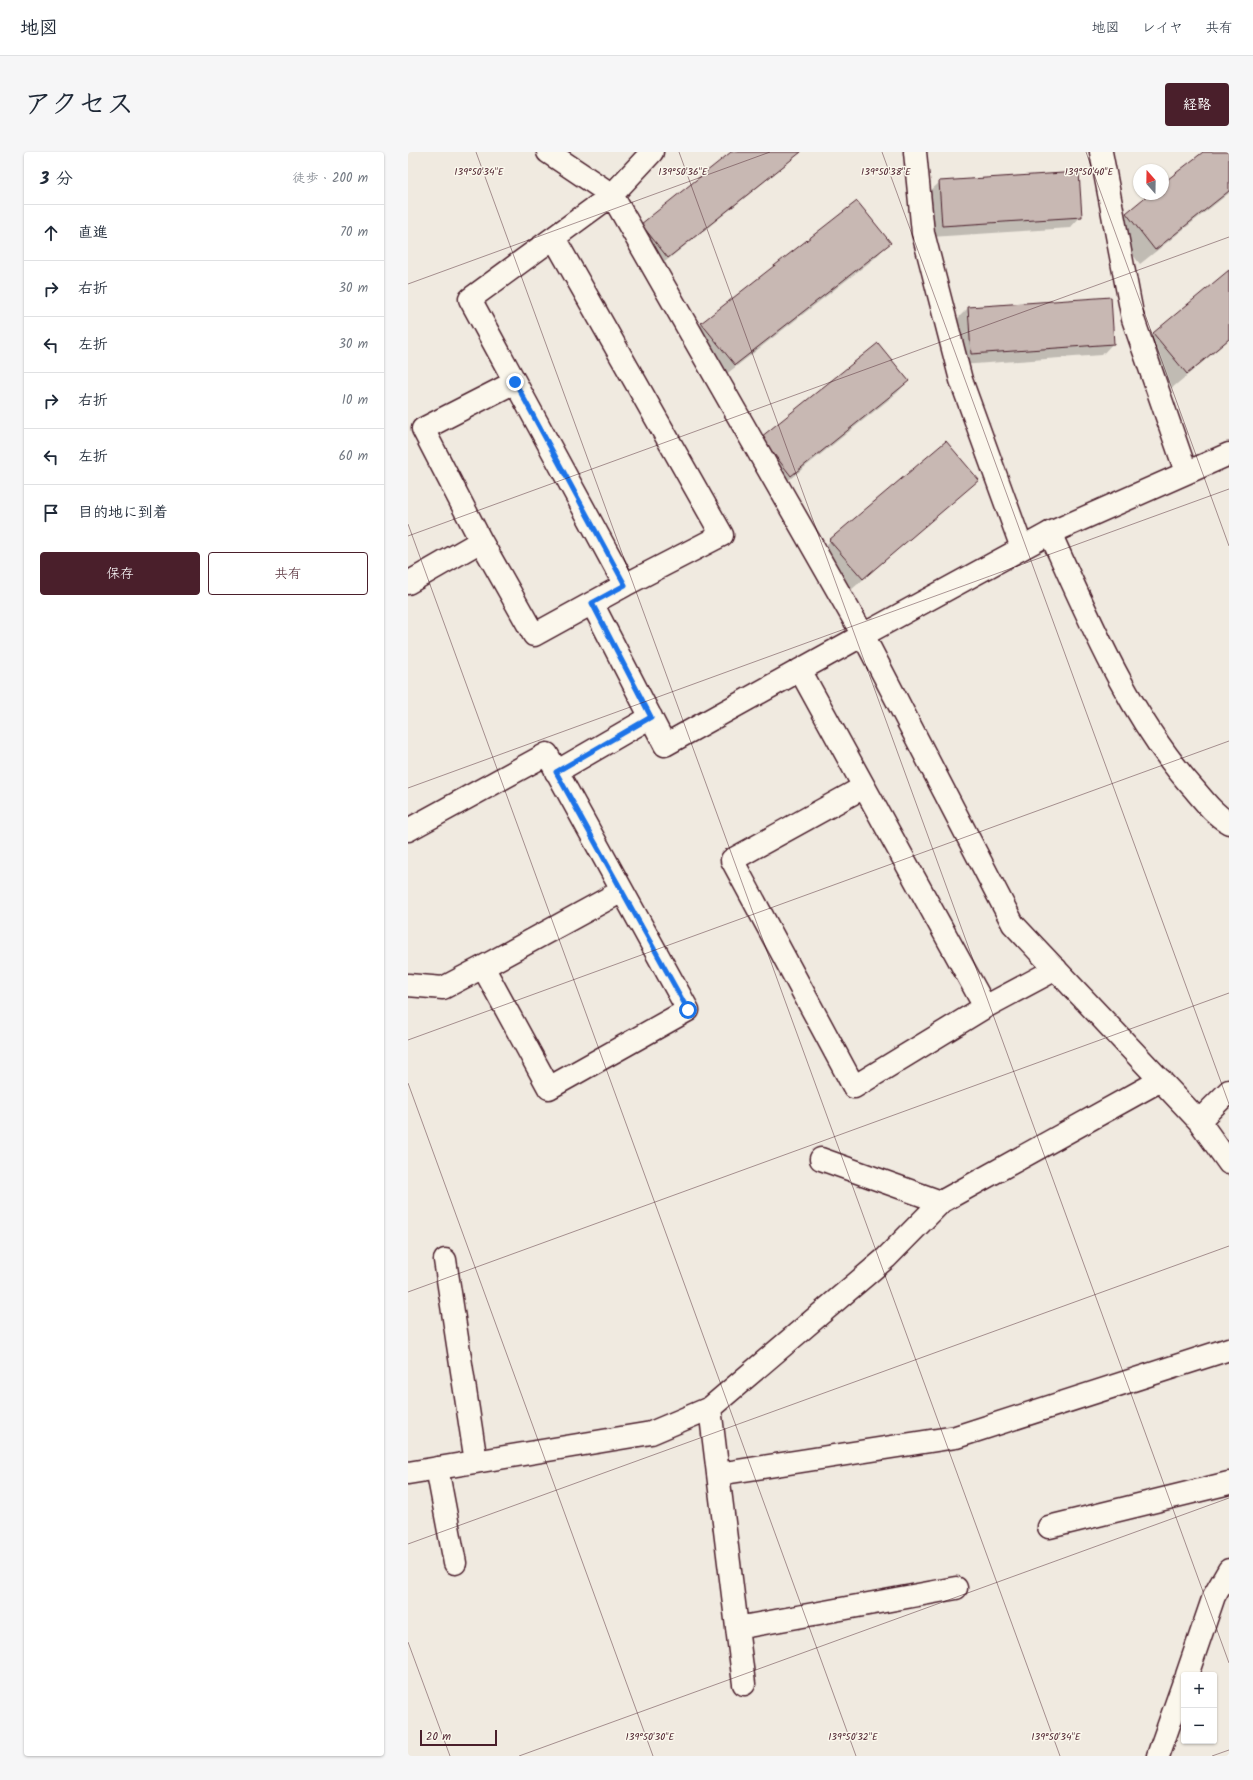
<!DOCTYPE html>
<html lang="ja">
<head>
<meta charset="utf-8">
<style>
	:root { --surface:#fff; --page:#f6f6f7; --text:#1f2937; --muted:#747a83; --line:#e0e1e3; --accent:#4a1f2b }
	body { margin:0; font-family:Kalam,"Klee One",sans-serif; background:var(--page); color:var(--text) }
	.controls { position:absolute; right:12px; bottom:12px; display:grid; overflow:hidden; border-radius:4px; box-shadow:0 1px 3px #0004 }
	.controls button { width:36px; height:36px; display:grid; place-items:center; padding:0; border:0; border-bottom:1px solid var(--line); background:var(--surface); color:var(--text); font:20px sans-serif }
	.compass { position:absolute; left:725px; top:12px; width:36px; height:36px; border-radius:50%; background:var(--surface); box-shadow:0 1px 3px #0004; rotate:340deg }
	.scale { position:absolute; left:12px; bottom:10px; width:77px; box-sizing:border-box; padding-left:4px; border:2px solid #4a1f2b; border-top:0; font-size:11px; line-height:14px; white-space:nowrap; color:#4a1f2b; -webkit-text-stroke:3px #fbf7ec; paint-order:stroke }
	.stop { position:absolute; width:12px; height:12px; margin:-9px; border:3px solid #1a73e8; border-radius:50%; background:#fff }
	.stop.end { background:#1a73e8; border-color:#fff; box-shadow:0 1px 4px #0008 }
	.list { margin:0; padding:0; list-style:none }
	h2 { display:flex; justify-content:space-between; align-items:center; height:52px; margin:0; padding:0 16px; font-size:17px }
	h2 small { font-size:13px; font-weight:400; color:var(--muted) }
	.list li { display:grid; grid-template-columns:26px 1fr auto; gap:12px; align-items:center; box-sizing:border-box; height:56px; padding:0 16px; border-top:1px solid var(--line) }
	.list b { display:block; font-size:15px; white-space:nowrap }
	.list em { font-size:13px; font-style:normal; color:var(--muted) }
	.actions { display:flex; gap:8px; padding:12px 16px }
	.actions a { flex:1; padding:9px 0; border:1px solid var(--accent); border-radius:4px; text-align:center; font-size:14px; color:var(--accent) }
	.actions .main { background:var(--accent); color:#fff }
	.icon { flex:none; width:22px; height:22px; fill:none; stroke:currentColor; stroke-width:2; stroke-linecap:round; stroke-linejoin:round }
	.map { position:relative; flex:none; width:821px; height:1604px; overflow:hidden; border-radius:4px }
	header { display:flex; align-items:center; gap:24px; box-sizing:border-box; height:56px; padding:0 20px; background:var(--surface); border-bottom:1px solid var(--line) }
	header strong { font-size:19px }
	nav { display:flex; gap:22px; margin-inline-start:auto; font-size:14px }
	.intro { display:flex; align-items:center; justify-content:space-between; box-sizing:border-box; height:96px; padding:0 24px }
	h1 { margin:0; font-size:28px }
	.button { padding:10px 18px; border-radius:4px; background:var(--accent); color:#fff; font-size:14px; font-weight:700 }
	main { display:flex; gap:24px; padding:0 24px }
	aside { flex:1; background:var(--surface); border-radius:4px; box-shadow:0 1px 3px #0004 }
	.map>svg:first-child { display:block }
</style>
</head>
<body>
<header>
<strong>地図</strong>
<nav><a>地図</a><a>レイヤ</a><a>共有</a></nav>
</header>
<div class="intro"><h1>アクセス</h1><a class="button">経路</a></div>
<main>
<aside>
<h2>3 分<small>徒歩 · 200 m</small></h2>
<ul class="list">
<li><svg class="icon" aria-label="ahead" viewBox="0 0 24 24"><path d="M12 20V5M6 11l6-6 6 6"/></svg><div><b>直進</b></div><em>70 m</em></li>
<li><svg class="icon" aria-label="right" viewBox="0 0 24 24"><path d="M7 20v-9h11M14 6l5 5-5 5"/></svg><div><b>右折</b></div><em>30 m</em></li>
<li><svg class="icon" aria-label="left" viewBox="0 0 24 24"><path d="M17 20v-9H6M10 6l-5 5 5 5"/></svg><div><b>左折</b></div><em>30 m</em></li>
<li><svg class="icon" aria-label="right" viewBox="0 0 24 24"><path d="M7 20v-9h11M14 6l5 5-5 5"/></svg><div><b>右折</b></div><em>10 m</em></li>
<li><svg class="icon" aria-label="left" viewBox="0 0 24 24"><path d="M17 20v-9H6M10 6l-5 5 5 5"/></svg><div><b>左折</b></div><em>60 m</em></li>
<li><svg class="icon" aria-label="arrive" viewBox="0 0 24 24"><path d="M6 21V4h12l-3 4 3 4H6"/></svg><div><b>目的地に到着</b></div></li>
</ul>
<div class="actions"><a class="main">保存</a><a>共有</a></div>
</aside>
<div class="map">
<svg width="821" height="1604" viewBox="0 0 821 1604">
	<rect width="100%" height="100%" fill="#f0eae0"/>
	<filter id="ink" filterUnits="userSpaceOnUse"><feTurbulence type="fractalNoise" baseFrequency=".025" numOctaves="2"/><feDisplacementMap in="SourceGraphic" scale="8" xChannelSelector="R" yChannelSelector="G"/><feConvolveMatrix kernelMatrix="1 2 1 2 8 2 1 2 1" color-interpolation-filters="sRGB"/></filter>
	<g filter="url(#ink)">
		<!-- shadow -->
		<path fill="#0003" d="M325 0H391L380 11 248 117 233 73Z
			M796 0H821V41L732 112 704 76 718 62 743 42H755V33Z
			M532 30 673 64 662 76 523 85 520 41Z
			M481 91 467 106 312 227 279 187 294 172Z
			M821 119V188L764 236 731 197 746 182Z
			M560 156 705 191 694 203 552 213 549 167Z
			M500 229 489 241 372 335 342 297Z
			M570 328 443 438 411 400 422 389Z"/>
		<!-- building -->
		<path fill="#c8b8b3" stroke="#4a1f2b" d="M323 0H393L260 106 233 72Z
			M795 0H821V39L747 98 718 61 741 42H755V31Z
			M671 20 674 65 534 74 531 29Z
			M449 49 483 91 327 213 293 171Z
			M821 118V187L779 222 745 181Z
			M703 145 706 192 563 202 560 155Z
			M470 191 501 229 383 324 353 285Z
			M538 289 571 328 455 427 421 388Z"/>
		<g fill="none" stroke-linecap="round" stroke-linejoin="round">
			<defs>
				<path id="street" d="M140 0 204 43 455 483 605 772 791 969 821 1011
					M507 0 515 81 553 228 614 396
					M693 0 725 167 778 320
					M146 86 314 383 217 433
					M107 230 15 277 73 389 126 483 217 433 62 147 204 43 244 0
					M642 381C681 467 722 566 786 637 797 650 807 663 821 671
					M0 431 73 389
					M184 451 257 593 455 483
					M392 518 577 855 446 935 324 708 456 635
					M148 620 243 565
					M0 678 139 602 280 858 141 936 75 815 35 836 0 833
					M75 815 214 739
					M577 855 648 817
					M791 969 821 939
					M413 1007 533 1050
					M37 1108 68 1310
					M302 1256 478 1106 533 1050 753 928
					M29 1316 47 1411
					M0 1321 243 1281 302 1256 310 1322 548 1285 821 1197
					M310 1322 336 1532
					M641 1375 821 1331
					M329 1476 548 1436
					M779 1523 806 1444 821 1418
					M750 1604 776 1530"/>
				<path id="secondary" d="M455 483 642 381 821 302"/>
			</defs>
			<!-- street casing -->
			<use href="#street" stroke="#4a1f2b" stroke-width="25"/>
			<!-- secondary casing -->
			<use href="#secondary" stroke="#4a1f2b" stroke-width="25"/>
			<!-- street -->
			<use href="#street" stroke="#fbf7ec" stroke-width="22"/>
			<!-- secondary -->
			<use href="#secondary" stroke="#fbf7ec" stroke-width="22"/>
		</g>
	</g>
	<g fill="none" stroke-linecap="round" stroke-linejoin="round" filter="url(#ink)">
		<!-- route -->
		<path stroke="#1a73e8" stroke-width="5" d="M107 230 217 433 184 451 243 565 148 620 280 858"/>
	</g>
	<!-- ticks -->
	<path fill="none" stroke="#4a1f2b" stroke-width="1" stroke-opacity="0.45" d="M68 0 652 1604M271 0 821 1511M474 0 821 952M678 0 821 394M0 132 362 0M0 372 448 1604M0 384 821 85M0 636 821 337M0 888 821 589M0 931 245 1604M0 1140 821 841M0 1392 821 1094M0 1490 42 1604M111 1604 821 1346M804 1604 821 1598"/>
	<g font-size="10" text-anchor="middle" fill="#4a1f2b" stroke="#fbf7ec" stroke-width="3" stroke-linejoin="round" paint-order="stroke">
		<text x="71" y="23">139°50'34"E</text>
		<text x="275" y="23">139°50'36"E</text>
		<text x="478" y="23">139°50'38"E</text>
		<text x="681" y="23">139°50'40"E</text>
		<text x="242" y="1588">139°50'30"E</text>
		<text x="445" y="1588">139°50'32"E</text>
		<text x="648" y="1588">139°50'34"E</text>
	</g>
</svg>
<div class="controls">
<button>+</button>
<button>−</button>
</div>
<svg class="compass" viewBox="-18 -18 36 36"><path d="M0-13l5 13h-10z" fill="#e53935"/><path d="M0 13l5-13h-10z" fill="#747a83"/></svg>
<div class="scale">20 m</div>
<div class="stop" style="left:280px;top:858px"></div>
<div class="stop end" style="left:107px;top:230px"></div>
</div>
</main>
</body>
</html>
